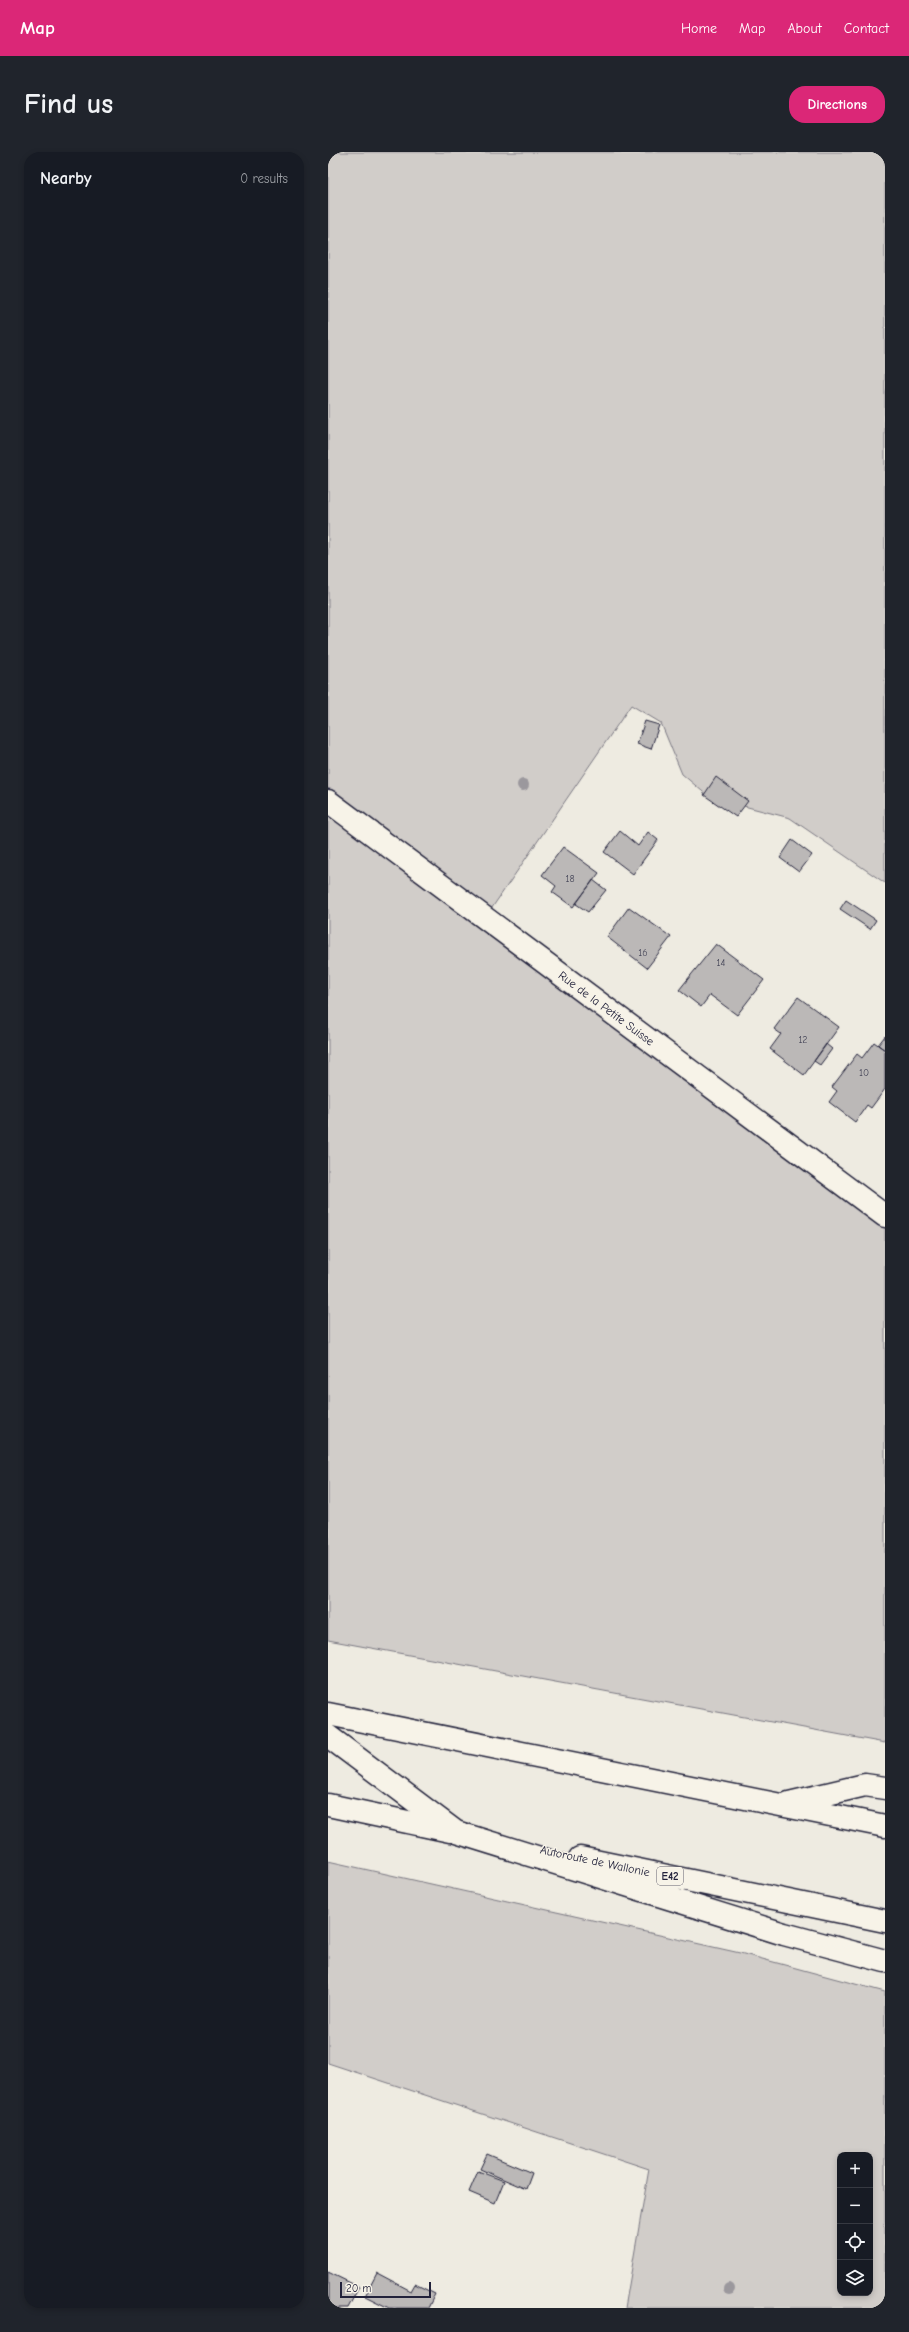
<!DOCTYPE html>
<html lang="en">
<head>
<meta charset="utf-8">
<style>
	:root { --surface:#171b24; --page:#20242c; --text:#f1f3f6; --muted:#9ea1a6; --line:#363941; --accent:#db2777 }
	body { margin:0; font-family:"Comic Neue",sans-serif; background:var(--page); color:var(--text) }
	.controls { position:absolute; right:12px; bottom:12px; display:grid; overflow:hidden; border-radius:8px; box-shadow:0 2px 6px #0003 }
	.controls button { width:36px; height:36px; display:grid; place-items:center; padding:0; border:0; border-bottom:1px solid var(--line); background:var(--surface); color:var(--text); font:20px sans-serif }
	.scale { position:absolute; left:12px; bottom:10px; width:91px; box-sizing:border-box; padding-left:4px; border:2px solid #22223b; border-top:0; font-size:11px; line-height:14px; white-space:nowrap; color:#22223b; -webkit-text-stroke:3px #f7f3e8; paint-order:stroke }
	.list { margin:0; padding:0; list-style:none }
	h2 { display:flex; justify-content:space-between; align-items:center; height:52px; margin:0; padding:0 16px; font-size:17px }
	h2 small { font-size:13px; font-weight:400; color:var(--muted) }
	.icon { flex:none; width:22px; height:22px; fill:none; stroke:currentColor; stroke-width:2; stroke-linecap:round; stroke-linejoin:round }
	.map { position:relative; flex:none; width:557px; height:2156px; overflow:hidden; border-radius:16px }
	header { display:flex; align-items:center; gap:24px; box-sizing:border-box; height:56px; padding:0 20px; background:var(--accent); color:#fff }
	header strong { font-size:19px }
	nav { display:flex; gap:22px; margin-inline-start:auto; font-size:14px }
	.intro { display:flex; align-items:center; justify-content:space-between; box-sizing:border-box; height:96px; padding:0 24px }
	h1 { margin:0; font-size:28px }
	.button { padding:10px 18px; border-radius:16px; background:var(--accent); color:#fff; font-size:14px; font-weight:700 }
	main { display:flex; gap:24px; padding:0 24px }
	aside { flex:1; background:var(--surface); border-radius:16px; box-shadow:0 2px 6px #0003 }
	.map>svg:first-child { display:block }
</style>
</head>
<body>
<header>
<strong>Map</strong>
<nav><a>Home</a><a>Map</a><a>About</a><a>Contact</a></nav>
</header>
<div class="intro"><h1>Find us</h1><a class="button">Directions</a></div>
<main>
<aside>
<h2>Nearby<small>0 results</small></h2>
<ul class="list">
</ul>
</aside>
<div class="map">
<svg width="557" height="2156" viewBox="0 0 557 2156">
	<rect width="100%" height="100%" fill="#eeebe1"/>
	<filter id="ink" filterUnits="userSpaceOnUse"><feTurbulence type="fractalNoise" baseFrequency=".025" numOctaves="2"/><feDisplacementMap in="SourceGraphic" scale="8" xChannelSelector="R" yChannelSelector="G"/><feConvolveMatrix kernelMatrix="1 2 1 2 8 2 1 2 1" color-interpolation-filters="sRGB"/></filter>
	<g filter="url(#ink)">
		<!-- green -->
		<path fill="#d1cdc9" stroke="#7a7882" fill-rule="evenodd" d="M0 0H557V731L462 666 381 645 354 622 333 571 303 553 157 766 557 1064V1591L0 1488Z
			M0 1709 412 1801 557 1840V2156H297L321 2017 0 1911ZM512 2003H542V2141H512Z"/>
		<!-- building -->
		<path fill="#bbb8b7" stroke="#22223b" d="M317 569 331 573 323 597 309 592Z
			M388 625 420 649 408 665 376 643Z
			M292 679 310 694 320 680 330 688 305 722 276 700Z
			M464 688 484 703 471 720 452 706Z
			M235 695 271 721 245 755 224 740 228 734 214 723Z
			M265 728 278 738 260 760 248 752Z
			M518 748 548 768 542 777 512 757Z
			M301 755 343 785 319 816 279 785Z
			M388 792 436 828 409 863 382 843 373 855 351 838Z
			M470 845 511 875 476 923 442 897 453 882 446 877Z
			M557 884V898L550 893Z
			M546 890 557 898V937L543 956 539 953 527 970 501 950 509 939 504 935 529 902 534 906Z
			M498 892 504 897 492 913 486 909Z
			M159 2002 204 2021 198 2037 152 2017Z
			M150 2019 176 2029 167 2051 141 2040Z
			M0 2120 31 2135 20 2156H8L0 2152Z
			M49 2121 83 2139 87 2132 107 2142 100 2156H61L37 2144Z
			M0 2152 8 2156H0Z"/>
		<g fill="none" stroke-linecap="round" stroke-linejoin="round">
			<defs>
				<g id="minor">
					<path id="s1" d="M0 649 557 1064"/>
				</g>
				<path id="motorway" d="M0 1562 557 1674
					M0 1584 128 1680 456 1782 557 1809
					M461 1651 537 1633 557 1636
					M0 1653 122 1679
					M252 1706 557 1769"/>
			</defs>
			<!-- minor casing -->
			<use href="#minor" stroke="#22223b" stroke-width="25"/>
			<!-- motorway casing -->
			<use href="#motorway" stroke="#22223b" stroke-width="25"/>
			<!-- minor -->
			<use href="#minor" stroke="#f7f3e8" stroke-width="22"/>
			<!-- motorway -->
			<use href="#motorway" stroke="#f7f3e8" stroke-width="22"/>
		</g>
		<!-- trees -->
		<g fill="#9b989d">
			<circle cx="195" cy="633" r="6"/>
			<circle cx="401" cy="2137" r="6"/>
		</g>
	</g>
	<g text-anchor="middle" stroke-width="3" stroke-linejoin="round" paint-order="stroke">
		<!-- number labels -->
		<g font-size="10" fill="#48485a">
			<text x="242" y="730">18</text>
			<text x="315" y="804">16</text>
			<text x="393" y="814">14</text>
			<text x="475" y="891">12</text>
			<text x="536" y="924">10</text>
		</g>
		<!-- shield labels -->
		<rect fill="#f7f3e8" stroke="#62616f" stroke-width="1" x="329" y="1715" width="26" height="18" rx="3"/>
		<g font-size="11" font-weight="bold" fill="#22223b">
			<text x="342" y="1728">E42</text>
		</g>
		<!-- street labels -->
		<g font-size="12" fill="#22223b" stroke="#f7f3e8">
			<text dy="4" stroke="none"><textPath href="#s1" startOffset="347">Rue de la Petite Suisse</textPath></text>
			<text transform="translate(267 1709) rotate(12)" y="4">Autoroute de Wallonie</text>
		</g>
	</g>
</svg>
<div class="controls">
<button>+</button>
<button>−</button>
<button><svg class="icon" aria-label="locate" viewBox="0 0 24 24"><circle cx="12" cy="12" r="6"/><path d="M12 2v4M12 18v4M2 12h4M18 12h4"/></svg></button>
<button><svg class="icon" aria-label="layers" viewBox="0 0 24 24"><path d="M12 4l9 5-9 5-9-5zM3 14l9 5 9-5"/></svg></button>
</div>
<div class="scale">20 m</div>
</div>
</main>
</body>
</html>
